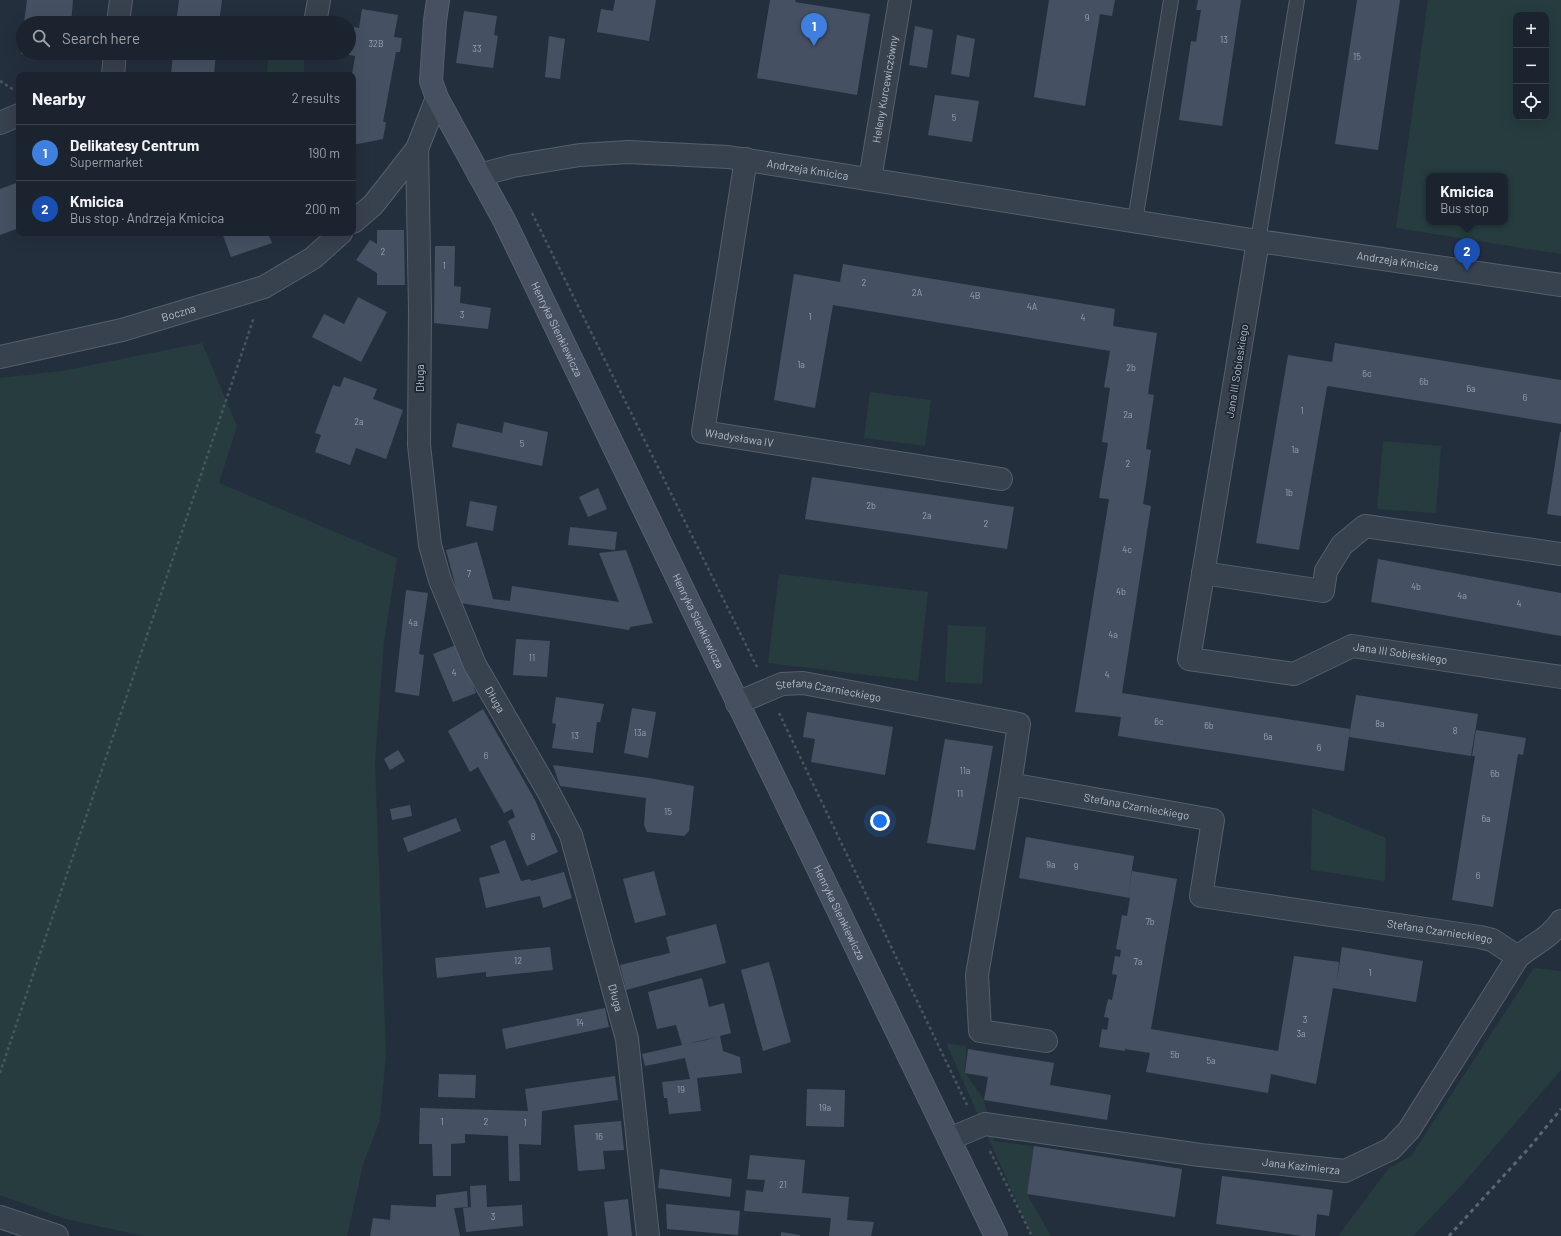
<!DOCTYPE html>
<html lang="en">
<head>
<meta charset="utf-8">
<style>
	:root { --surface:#1b232e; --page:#282f3a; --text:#f1f3f6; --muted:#a0a4aa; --line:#39404a; --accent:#d93025 }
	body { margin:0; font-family:Barlow,sans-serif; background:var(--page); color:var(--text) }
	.controls { position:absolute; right:12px; top:12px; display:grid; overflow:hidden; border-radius:8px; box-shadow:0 4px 16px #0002 }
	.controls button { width:36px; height:36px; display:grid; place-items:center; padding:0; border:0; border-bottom:1px solid var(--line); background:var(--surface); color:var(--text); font:20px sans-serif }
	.you { position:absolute; left:880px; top:821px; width:14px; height:14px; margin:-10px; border:3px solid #fff; border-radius:50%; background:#1a73e8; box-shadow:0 0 0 6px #1a73e833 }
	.badge { display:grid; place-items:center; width:26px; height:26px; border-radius:50%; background:var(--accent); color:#fff; font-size:13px; font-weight:700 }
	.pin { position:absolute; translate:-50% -33px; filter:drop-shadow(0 1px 2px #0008) }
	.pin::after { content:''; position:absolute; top:21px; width:14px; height:12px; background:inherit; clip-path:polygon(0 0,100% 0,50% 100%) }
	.popup { position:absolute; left:1426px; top:173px; width:82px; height:52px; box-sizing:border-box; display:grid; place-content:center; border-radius:8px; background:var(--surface); filter:drop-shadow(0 1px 3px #0005); font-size:13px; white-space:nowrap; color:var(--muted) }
	.popup b { font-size:15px; color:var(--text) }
	.popup::after { content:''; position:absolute; left:50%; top:100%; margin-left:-8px; border:8px solid transparent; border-top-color:var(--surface) }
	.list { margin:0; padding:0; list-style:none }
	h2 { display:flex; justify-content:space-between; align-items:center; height:52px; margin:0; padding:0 16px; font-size:17px }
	h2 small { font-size:13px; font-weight:400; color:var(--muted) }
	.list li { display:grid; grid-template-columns:26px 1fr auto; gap:12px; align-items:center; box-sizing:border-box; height:56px; padding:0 16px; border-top:1px solid var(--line) }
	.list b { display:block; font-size:15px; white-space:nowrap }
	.list p { margin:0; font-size:13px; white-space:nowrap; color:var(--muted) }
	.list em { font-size:13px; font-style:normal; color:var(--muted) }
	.icon { flex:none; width:22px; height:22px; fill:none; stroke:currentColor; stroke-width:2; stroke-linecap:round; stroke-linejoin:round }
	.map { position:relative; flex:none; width:1561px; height:1236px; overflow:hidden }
	.search { position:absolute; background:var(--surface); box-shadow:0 4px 16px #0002; left:16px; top:16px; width:340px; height:44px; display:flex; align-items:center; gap:10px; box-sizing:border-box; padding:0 14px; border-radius:22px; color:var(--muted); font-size:15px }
	.panel { position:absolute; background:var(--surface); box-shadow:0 4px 16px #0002; left:16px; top:72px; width:340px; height:164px; border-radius:8px }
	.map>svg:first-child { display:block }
</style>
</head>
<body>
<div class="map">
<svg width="1561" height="1236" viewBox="0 0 1561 1236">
	<rect width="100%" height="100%" fill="#242f3e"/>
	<!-- green -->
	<path fill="#263c3f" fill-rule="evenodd" d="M1428 0H1561V254L1396 228ZM1516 15H1546V117H1516ZM1429 176H1505V222H1429Z
		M268 57 304 59V75H267Z
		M202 343 237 426 219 483 397 558 384 642 375 763 386 1054 380 1120 363 1165 347 1236H144L65 1219 0 1195V378L62 371Z
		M870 392 931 400 925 446 864 438Z
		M1383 441 1441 446 1436 513 1377 509Z
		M779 574 928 592 918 681 768 663Z
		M948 625 986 627 982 684 945 682Z
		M1312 808 1386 838 1385 881 1311 870Z
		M1534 968 1561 971V1070L1462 1185 1413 1236H1338L1389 1168 1411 1156Z
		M946 1043 966 1046 965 1073 984 1100 994 1141 1034 1146 1027 1194 1051 1236H1032Z"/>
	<!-- building -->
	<path fill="#455162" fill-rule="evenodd" d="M27 0H73L71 23H24Z
		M179 0H222L219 23H176Z
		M615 0H656L649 41 597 32 601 9 613 11Z
		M770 0H796L795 2 870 14 857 95 757 78Z
		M1049 0H1115L1112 16 1100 14 1085 106 1034 97Z
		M1198 0H1241L1222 126 1179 120 1191 41 1196 42 1201 10H1196Z
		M1357 0H1400L1378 150 1335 144Z
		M362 9 398 15 394 37 402 38 400 52H396L383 122H386L383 139 353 145V75H352L355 56 349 55 354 27 359 28Z
		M464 11 497 16 494 35 498 36 493 68 456 63Z
		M915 26 933 30 927 68 909 65Z
		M957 35 975 39 969 77 951 74Z
		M549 36 565 39 560 79 545 77Z
		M22 43 23 53H67V59L21 54Z
		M173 53H216L214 75H171Z
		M935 95 979 101 972 142 928 135Z
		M19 182V228L0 235V189Z
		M377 230H404L405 285H377V273L356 260 370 240 377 244Z
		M222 233H268L272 243 231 257Z
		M435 246H455L454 286 461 287 460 303 491 308 488 329 434 323Z
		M843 264 1115 309 1113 326 1157 333 1148 394 1154 395 1146 449 1151 450 1143 504 1151 506 1122 693 1350 729 1344 771 1118 736 1121 717 1075 712 1109 499 1099 498 1108 443 1102 442 1110 388 1104 387 1110 351 833 305 815 408 774 400 794 274 840 282Z
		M358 297 387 312 361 362 312 337 324 314 344 324Z
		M1335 343 1561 380V424L1328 386 1327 387 1299 550 1256 543 1288 355 1332 362Z
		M344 377 377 389 373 399 403 410 386 459 356 448 350 465 315 452 321 435 315 433 333 385 340 387Z
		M504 422 548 432 542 466 452 447 457 423 502 433Z
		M1560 432H1561V516L1547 514Z
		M812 477 1014 507 1007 549 805 519Z
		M598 488 607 509 588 517 579 497Z
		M470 501 497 506 493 531 466 526Z
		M570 527 617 532 615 550 568 545Z
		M477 542 493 599 510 601 512 586 619 602 599 553 626 550 653 623 630 627 629 630 460 603 446 550Z
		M1378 559 1561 593V636L1371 602Z
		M406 590 428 593 419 654 424 655 419 696 395 692Z
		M516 639 550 641 547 677 513 675Z
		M456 645 476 693 453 702 433 654Z
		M1356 695 1478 714 1471 756 1349 737Z
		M556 697 604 704 600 722H597L593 753 552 748 556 724 552 723Z
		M632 708 656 712 648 758 624 753Z
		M483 709 535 800 558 852 527 866 508 821 515 817 512 809 504 813 478 767 470 772 448 731Z
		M807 712 893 727 885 775 811 762 815 739 803 737Z
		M1476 730 1526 738 1523 755 1518 754 1493 907 1452 900 1475 756H1472Z
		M945 739 993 746 975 850 927 843Z
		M398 750 405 761 390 770 384 759Z
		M553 765 649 778 694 786 689 831 684 836 647 832 644 825 646 798 560 786Z
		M410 805 412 816 392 820 390 809Z
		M456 818 461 831 408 852 403 838Z
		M1026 837 1134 856 1128 895 1132 871 1177 879 1151 1029 1278 1051 1294 956 1339 962 1337 981 1342 947 1423 961 1416 1002 1333 988 1316 1084 1271 1074 1268 1093 1146 1072 1150 1053 1125 1049V1051L1099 1047 1102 1029 1107 1030 1109 1018 1104 1017 1108 999 1112 1000 1117 975 1112 974 1115 956 1120 957 1121 950 1116 949 1122 915 1127 916 1130 898 1019 878Z
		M505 840 521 881 530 879 531 881 564 872 572 898 543 908 540 896 486 908 479 878 500 873 490 846Z
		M654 871 666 915 635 923 623 879Z
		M716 924 726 963 626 990 620 965 670 953 666 937Z
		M550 947 553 970 486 977V972L437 978 435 958Z
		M769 962 791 1042 763 1051 741 970Z
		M702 978 709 1007 724 1003 731 1033 720 1036 723 1051 740 1057 742 1073 697 1078 701 1111 669 1114 667 1098H664L662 1082 690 1079 685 1058 645 1066 642 1054 682 1045 676 1025 657 1029 648 992ZM717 1037 702 1041 686 1044Z
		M605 1008 609 1027 506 1049 502 1029Z
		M968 1049 1054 1063 1050 1085 1111 1095 1107 1120 984 1100 988 1077 965 1073Z
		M439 1074 476 1075 475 1098 438 1097Z
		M615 1076 618 1100 542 1111 541 1145 519 1144 520 1181H509L508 1136 465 1134V1143L451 1144V1176H433L432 1144H419L420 1108 528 1111 525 1089Z
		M807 1089 845 1090 844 1127 806 1126Z
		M621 1121 624 1150 603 1151 605 1169 578 1171 574 1125Z
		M1034 1146 1182 1169 1175 1217 1027 1194Z
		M750 1155 805 1160 802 1193 849 1197 847 1220 874 1222 871 1236H829L831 1218 744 1211 746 1190 763 1192 765 1180 747 1179Z
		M660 1169 732 1179 730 1197 658 1188Z
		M1222 1176 1333 1190 1329 1216 1317 1214 1315 1236H1302L1216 1224Z
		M486 1185 487 1207 522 1205 523 1226 466 1232 463 1208 471 1207 470 1186Z
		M467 1191 468 1207 454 1208 460 1236H370L373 1218 390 1220 391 1205 436 1207V1195Z
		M628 1199 632 1236H608L604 1202Z
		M666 1204 740 1211 738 1235 667 1229Z
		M781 1232 800 1235V1236H781Z"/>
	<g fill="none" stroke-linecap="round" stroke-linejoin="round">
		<defs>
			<path id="lane" d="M1135 221 1171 0
				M1258 241 1297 0"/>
			<g id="street">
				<path d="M118 23 121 0"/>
				<path d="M315 23 319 0"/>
				<path d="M113 75 115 53"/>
				<path d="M0 123 19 115"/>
				<path id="s1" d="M417 149 420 310 419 445 430 545 440 580 475 665 548 791 571 835 627 1039 648 1236"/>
				<path id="s2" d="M746 159 703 432 1001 479"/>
				<path id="s3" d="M479 175 513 166 580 155 628 152 728 157 1258 241 1561 285"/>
				<path id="s4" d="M870 179 900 0"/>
				<path d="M353 222 373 205 417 149 437 98"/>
				<path id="s5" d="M1258 241 1189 659 1294 674 1352 646 1561 677"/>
				<path id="s6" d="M0 357 122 330 264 287 313 258 341 233"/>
				<path d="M1203 573 1323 591 1326 571 1342 545 1365 526 1561 554"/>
				<path id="s7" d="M737 703 782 684 803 683 1019 724 1010 784 1213 820 1201 896 1480 937 1492 940 1518 957"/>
				<path d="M1010 784 977 975 980 1031 1046 1041"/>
				<path id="s8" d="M949 1139 985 1124 1200 1155 1345 1171 1391 1149 1409 1130 1518 957C1533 944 1550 938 1561 921"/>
				<path d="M0 1217 57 1236"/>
			</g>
			<g id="secondary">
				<path id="s9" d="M438 0 435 21 431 81 437 98 504 220 996 1236"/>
			</g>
		</defs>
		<!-- lane casing -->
		<use href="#lane" stroke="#565f6c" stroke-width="16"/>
		<!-- street casing -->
		<use href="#street" stroke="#565f6c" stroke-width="24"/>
		<!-- secondary casing -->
		<use href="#secondary" stroke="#565f6c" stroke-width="24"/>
		<!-- path -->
		<path stroke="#44595c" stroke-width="2.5" stroke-dasharray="3 3" stroke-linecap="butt" d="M0 81 14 90
			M532 213 757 667
			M779 713 967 1105
			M0 1073 254 317
			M990 1151 1032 1236"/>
		<!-- lane -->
		<use href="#lane" stroke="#38414e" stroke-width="14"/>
		<!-- street -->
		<use href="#street" stroke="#38414e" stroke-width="22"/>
		<!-- secondary -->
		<use href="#secondary" stroke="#465061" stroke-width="22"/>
		<!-- rail -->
		<path stroke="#5a6575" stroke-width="3" stroke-dasharray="4 4" stroke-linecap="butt" d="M1449 1236 1529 1148 1561 1109"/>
	</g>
	<g text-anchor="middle" stroke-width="3.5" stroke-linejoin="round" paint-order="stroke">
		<!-- number labels -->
		<g font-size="9" fill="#98a1af">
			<text x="1087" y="21">9</text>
			<text x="1224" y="43">13</text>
			<text x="376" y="47">32B</text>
			<text x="477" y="52">33</text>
			<text x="1357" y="60">15</text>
			<text x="954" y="121">5</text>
			<text x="383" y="255">2</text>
			<text x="444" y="269">1</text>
			<text x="864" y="286">2</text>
			<text x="917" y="296">2A</text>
			<text x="975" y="299">4B</text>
			<text x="1032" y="310">4A</text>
			<text x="462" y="318">3</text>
			<text x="810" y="320">1</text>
			<text x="1083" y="321">4</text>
			<text x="801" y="368">1a</text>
			<text x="1131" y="371">2b</text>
			<text x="1367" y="377">6c</text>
			<text x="1424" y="385">6b</text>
			<text x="1471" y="392">6a</text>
			<text x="1525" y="401">6</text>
			<text x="1302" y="414">1</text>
			<text x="1128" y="418">2a</text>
			<text x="359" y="425">2a</text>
			<text x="522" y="447">5</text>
			<text x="1295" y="453">1a</text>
			<text x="1128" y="467">2</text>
			<text x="1289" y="496">1b</text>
			<text x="871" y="509">2b</text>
			<text x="927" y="519">2a</text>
			<text x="986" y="527">2</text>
			<text x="1127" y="553">4c</text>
			<text x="469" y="577">7</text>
			<text x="1416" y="590">4b</text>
			<text x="1121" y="595">4b</text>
			<text x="1462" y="599">4a</text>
			<text x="1519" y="607">4</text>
			<text x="413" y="626">4a</text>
			<text x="1113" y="638">4a</text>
			<text x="532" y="661">11</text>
			<text x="454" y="676">4</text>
			<text x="1107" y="678">4</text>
			<text x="1159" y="725">6c</text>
			<text x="1380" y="727">8a</text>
			<text x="1209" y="729">6b</text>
			<text x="1455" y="734">8</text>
			<text x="640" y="736">13a</text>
			<text x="575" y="739">13</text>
			<text x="1268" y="740">6a</text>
			<text x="1319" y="751">6</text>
			<text x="486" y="759">6</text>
			<text x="965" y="774">11a</text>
			<text x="1495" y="777">6b</text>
			<text x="960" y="797">11</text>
			<text x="668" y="815">15</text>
			<text x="1486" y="822">6a</text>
			<text x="533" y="840">8</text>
			<text x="1051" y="868">9a</text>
			<text x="1076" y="870">9</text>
			<text x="1478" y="879">6</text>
			<text x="1150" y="925">7b</text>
			<text x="518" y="964">12</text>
			<text x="1138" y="965">7a</text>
			<text x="1370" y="976">1</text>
			<text x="1305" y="1023">3</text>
			<text x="580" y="1026">14</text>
			<text x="1301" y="1037">3a</text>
			<text x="1175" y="1058">5b</text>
			<text x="1211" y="1064">5a</text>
			<text x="681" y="1093">19</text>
			<text x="825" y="1111">19a</text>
			<text x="442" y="1125">1</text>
			<text x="486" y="1125">2</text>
			<text x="525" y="1126">1</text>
			<text x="599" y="1140">16</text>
			<text x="783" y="1188">21</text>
			<text x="493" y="1220">3</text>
		</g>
		<!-- street labels -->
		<g font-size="11" fill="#b4bcc9" stroke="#1d2633">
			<text dy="4" stroke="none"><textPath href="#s4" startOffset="91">Heleny Kurcewiczówny</textPath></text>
			<text dy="4" stroke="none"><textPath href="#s3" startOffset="332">Andrzeja Kmicica</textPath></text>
			<text dy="4" stroke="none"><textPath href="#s3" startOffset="929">Andrzeja Kmicica</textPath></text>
			<text dy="4" stroke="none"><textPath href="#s6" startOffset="184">Boczna</textPath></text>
			<text dy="4" stroke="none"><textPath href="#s9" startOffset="360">Henryka Sienkiewicza</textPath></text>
			<text transform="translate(1237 371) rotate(-81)" y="4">Jana III Sobieskiego</text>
			<text transform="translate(420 378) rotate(-90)" y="4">Długa</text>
			<text dy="4" stroke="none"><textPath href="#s2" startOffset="313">Władysława IV</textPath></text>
			<text dy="4" stroke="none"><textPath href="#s9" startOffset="684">Henryka Sienkiewicza</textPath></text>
			<text dy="4" stroke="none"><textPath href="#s5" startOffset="643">Jana III Sobieskiego</textPath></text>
			<text dy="4" stroke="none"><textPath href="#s7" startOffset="96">Stefana Czarnieckiego</textPath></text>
			<text dy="4" stroke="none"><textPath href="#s1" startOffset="565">Długa</textPath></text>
			<text dy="4" stroke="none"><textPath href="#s7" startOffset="479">Stefana Czarnieckiego</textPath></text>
			<text dy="4" stroke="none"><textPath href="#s9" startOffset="1008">Henryka Sienkiewicza</textPath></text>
			<text dy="4" stroke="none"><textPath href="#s7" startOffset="875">Stefana Czarnieckiego</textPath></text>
			<text dy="4" stroke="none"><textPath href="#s1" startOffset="889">Długa</textPath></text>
			<text dy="4" stroke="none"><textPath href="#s8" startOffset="358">Jana Kazimierza</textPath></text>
		</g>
	</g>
</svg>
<div class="controls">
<button>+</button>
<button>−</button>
<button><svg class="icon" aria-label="locate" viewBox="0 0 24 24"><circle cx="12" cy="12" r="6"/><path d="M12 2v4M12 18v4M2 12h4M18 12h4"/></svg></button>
</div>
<div class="you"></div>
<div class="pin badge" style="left:814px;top:46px;background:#3f7fe0">1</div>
<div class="pin badge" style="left:1467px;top:271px;background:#1a4fb4">2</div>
<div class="popup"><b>Kmicica</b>Bus stop</div>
<div class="search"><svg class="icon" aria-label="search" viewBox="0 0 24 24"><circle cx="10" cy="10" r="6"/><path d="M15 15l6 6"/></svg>Search here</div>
<section class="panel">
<h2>Nearby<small>2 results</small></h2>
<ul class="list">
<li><span class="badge" style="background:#3f7fe0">1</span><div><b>Delikatesy Centrum</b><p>Supermarket</p></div><em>190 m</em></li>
<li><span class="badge" style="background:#1a4fb4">2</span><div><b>Kmicica</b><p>Bus stop · Andrzeja Kmicica</p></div><em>200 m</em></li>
</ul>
</section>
</div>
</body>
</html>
